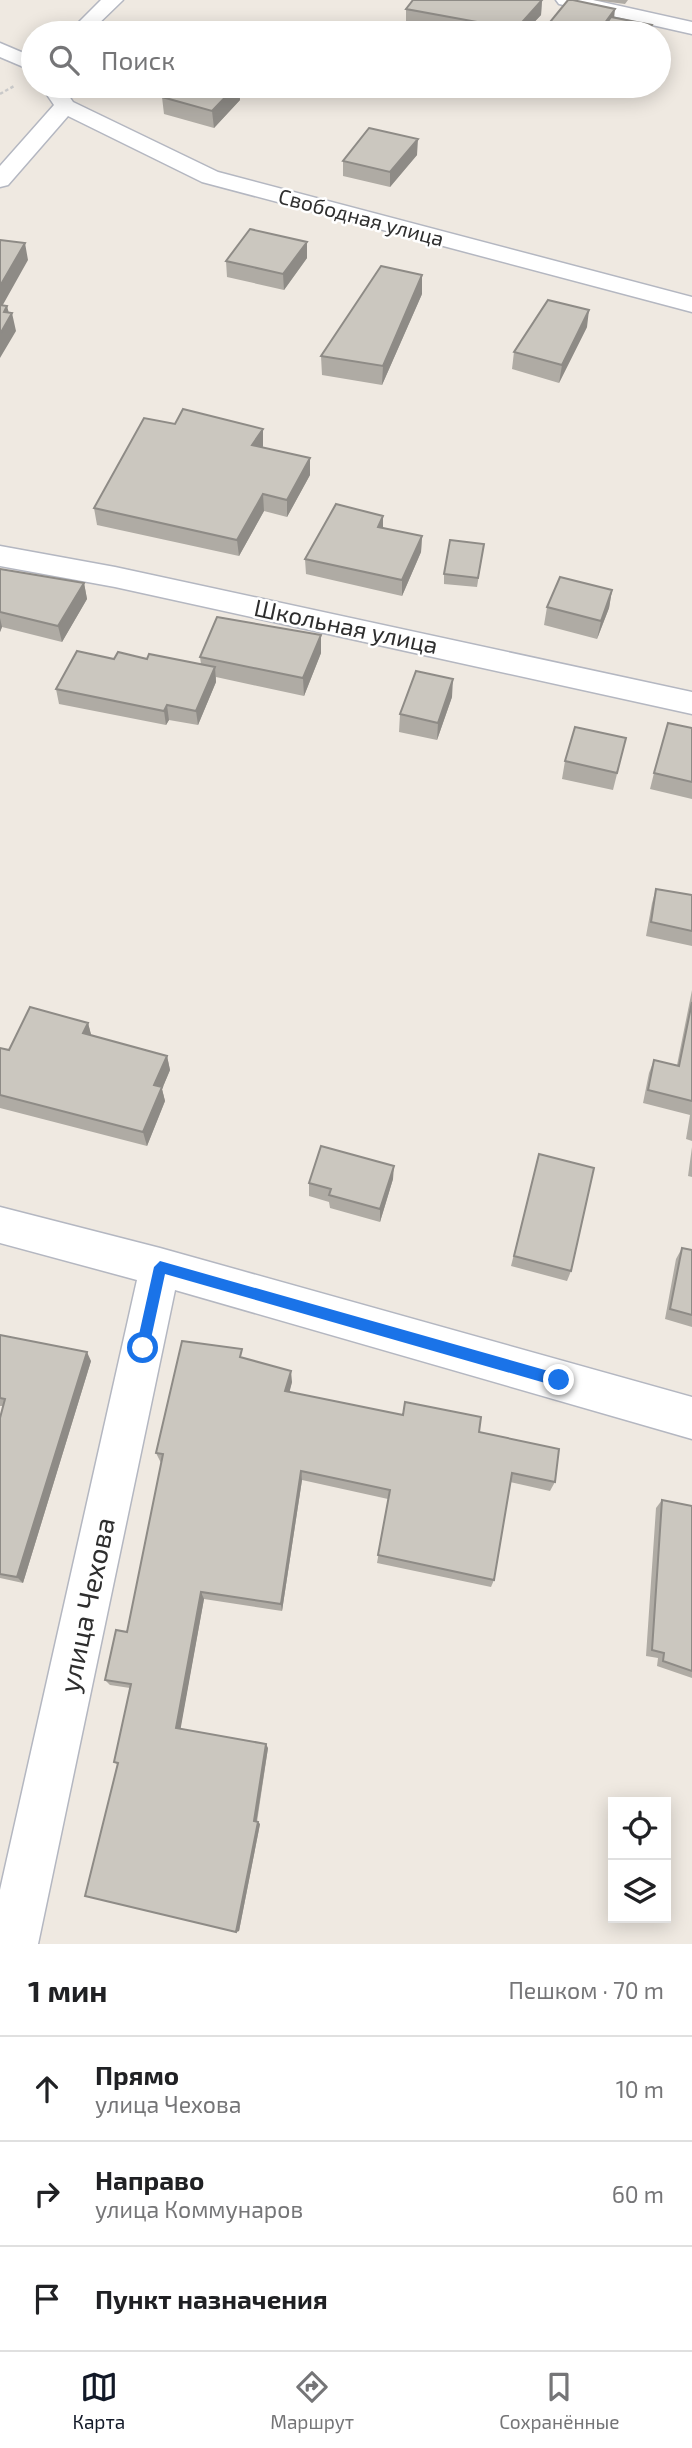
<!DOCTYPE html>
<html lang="ru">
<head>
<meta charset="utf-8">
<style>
	:root { --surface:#fff; --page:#f2f2f2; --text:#202124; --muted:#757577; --line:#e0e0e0; --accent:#111827 }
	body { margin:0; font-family:"Exo 2",sans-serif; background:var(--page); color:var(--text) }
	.controls { position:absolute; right:21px; bottom:21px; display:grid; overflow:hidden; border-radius:0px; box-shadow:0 4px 18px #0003 }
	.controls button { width:63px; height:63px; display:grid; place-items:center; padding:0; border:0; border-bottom:2px solid var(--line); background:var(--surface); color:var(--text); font:35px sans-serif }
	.stop { position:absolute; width:21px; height:21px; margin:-16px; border:5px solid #1a73e8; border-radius:50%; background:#fff }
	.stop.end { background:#1a73e8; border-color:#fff; box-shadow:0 2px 7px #0008 }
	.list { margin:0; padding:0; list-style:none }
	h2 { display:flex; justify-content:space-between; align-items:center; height:91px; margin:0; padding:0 28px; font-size:30px }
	h2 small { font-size:23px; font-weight:400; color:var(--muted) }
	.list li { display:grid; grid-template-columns:46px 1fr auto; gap:21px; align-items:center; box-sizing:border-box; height:105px; padding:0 28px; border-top:2px solid var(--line) }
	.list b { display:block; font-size:26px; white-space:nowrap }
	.list p { margin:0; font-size:23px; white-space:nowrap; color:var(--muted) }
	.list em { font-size:23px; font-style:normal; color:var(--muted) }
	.icon { flex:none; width:38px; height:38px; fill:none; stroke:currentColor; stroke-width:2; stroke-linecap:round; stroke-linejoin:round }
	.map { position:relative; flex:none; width:692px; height:1944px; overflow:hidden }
	.search { position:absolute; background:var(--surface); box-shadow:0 4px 18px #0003; left:21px; right:21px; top:21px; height:77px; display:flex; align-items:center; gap:18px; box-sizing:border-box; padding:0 24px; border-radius:38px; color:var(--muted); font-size:26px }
	.sheet { height:406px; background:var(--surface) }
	nav { display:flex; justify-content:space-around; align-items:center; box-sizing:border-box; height:98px; border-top:2px solid var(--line); background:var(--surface); font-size:19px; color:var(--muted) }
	nav a { display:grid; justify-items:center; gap:4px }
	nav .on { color:var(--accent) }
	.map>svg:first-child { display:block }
</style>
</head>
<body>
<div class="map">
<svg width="692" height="1944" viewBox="0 0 692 1944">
	<rect width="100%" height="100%" fill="#efe9e1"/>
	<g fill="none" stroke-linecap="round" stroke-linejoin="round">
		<defs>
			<path id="street" d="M101 0H123L89 33H68Z
				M556 0H593L692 22V34L559 4Z
				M0 43 33 57V71L0 57Z
				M41 86H62L73 102 218 172 692 297V312L202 182 68 116 8 185 0 187V166L54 105Z
				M0 546 115 567 692 692V714L115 587 0 566Z
				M0 1207 160 1248 692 1397V1439L175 1290 38 1944H0V1890L137 1280 0 1243Z"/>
		</defs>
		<!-- street casing -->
		<use href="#street" stroke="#b4b7c1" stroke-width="3"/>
		<!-- path -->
		<path stroke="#c9c9c9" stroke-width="2.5" stroke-dasharray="3.5 2.5" stroke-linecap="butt" d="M0 94 14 86"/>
		<!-- street -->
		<use href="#street" fill="#fff" fill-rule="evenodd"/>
	</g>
	<!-- wall -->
	<path fill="#afaba4" d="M542 0 541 15 524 33H456L406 24V9Z
		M594 0H628L625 4Z
		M614 18 652 25 651 33H557L549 32 550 22Z
		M239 86 240 100 214 128 164 114 162 97Z
		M417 155 390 187 343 176V161Z
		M307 258 284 290 227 277 226 261Z
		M422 294 382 385 322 375 321 356Z
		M587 327 559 383 512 369 514 352Z
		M175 424 263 429V448L310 458V475L287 517 264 511 239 556 97 525 94 508Z
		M383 528 422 536 421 552 402 596 306 574 305 559Z
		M484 544 477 587 444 584V574Z
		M0 569 84 583 87 599 62 642 2 627 0 632Z
		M612 590 609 608 597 639 544 625 547 607Z
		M321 635V653L304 696 216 677V682L198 725 169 720 166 725 59 704 56 689 114 659H147L201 664 200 657Z
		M452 697 437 740 399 732 400 714Z
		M692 728V799L650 789 654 773Z
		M626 738 613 790 562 779 565 761Z
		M656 889 692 895V946L646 936 652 903Z
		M692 990V1141L686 1139 690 1115 643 1103 649 1073 654 1060 677 1065Z
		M88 1023 91 1035 167 1056 170 1070 162 1089 165 1101 147 1146 0 1108V1048L9 1050Z
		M692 1147V1177L688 1176Z
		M539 1154 571 1271 567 1281 511 1266Z
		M393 1179 380 1222 330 1208 329 1202 309 1196V1183Z
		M682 1248 692 1250V1327L665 1319 676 1259Z
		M0 1335 91 1361 23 1583 0 1578V1418L3 1406H0Z
		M243 1358 292 1382 289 1392 479 1432 555 1482 550 1491 510 1482 494 1580 491 1587 377 1563 388 1499 302 1480 282 1611 204 1599 180 1729 268 1748 257 1822 260 1824 239 1931 236 1932 117 1764 114 1762 130 1688 110 1685 105 1680 127 1632 161 1463 156 1453Z
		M662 1500 692 1506V1678L657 1666 658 1658 646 1656 656 1508Z"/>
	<!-- shaded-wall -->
	<path fill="#8e8b86" d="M542 0 541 15 524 33H516V29Z
		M615 9 614 19 603 33H599V31Z
		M236 86H239L240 100 214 128 212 111Z
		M418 139 417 155 390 187V172Z
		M307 242V258L284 290 283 274Z
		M25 243 28 260 0 310V286Z
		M422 275V294L382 385 383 366Z
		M7 306 10 317 12 313 16 331 0 358V334L4 312Z
		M589 310 587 327 559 383 562 365Z
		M263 429V446L253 462 252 445Z
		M310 458V475L287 517V500Z
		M263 494 264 511 239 556 237 540Z
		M383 516V532L378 527Z
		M422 536 421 552 402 596V580Z
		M84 583 87 599 62 642 58 626Z
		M612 590 609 608 597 639 601 621Z
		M0 618 2 627 0 632Z
		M321 635V653L304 696 303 678Z
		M215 667 216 682 198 725 196 711Z
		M453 679 452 697 437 740 438 723Z
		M167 705 169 720 166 725 164 711Z
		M88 1023 92 1038 83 1033Z
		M167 1056 170 1070 162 1089 165 1101 147 1146 143 1132 154 1085Z
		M394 1166 393 1179 380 1222V1209Z
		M87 1352 91 1361 23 1583 17 1577Z
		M291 1371 292 1382 287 1402 285 1391Z
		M301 1471 302 1480 282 1611 281 1604Z
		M201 1592 204 1599 180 1732 176 1728Z
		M266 1744 268 1748 256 1824 254 1821Z
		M258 1822 260 1824 239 1931 236 1932Z"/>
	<!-- building -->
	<path fill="#cbc7bf" stroke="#8e8b86" stroke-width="2" d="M413 0H542L516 29 406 9Z
		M568 0H573L615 9 599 31 550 22Z
		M611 17 652 25 647 33H600Z
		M176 86H236L212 111 162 97Z
		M369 128 418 139 390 172 343 161Z
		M250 229 307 242 283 274 226 261Z
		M0 240 25 243 0 286Z
		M381 266 422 275 383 366 321 356Z
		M548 300 589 310 562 365 514 352Z
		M0 305 7 306 4 312 12 313 0 334Z
		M183 409 263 429 252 445 310 458 287 500 263 494 237 540 94 508 144 418 175 424Z
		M336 504 383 516 378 527 422 536 402 580 305 559Z
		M450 540 484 544 478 578 444 574Z
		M0 569 84 583 58 626 0 612Z
		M560 577 612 590 601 621 547 607Z
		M217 617 321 635 303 678 200 657Z
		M77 651 114 659 118 652 147 659 149 654 215 667 196 711 167 705 164 711 56 689Z
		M416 671 453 679 438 723 400 714Z
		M668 723 692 728V782L654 773Z
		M575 727 626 738 617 773 565 761Z
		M656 889 692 895V931L651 922Z
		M692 1002V1101L648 1090 654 1060 679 1066Z
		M30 1007 88 1023 83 1033 167 1056 154 1085 162 1087 143 1132 0 1095V1048L9 1050Z
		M321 1146 394 1166 380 1209 329 1195 331 1189 309 1183Z
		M539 1154 594 1168 571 1271 514 1256Z
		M682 1248 692 1250V1315L670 1309Z
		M0 1335 87 1352 17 1577 0 1574V1418L5 1399 0 1398Z
		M182 1341 242 1349 240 1357 291 1371 285 1391 403 1415 405 1402 481 1417 479 1432 559 1449 555 1482 512 1473 494 1580 378 1555 390 1490 301 1471 281 1604 201 1592 176 1728 266 1744 254 1821 258 1822 236 1932 85 1896 118 1763 114 1762 131 1684 105 1680 116 1630 127 1632 163 1454 156 1453Z
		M662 1500 692 1506V1671L663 1661 664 1653 652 1650Z"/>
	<!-- route -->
	<path fill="#1a73e8" d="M160 1261 559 1374 566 1380 559 1387 165 1274 149 1348 143 1354 136 1348 154 1267Z"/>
	<g text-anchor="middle" stroke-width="5" stroke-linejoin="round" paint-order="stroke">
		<!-- far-street labels -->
		<g font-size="21" fill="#2e2e2e" stroke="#fff">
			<text transform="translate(361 218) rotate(15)" y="7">Свободная улица</text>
		</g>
		<!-- street labels -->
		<g font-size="24" fill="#2e2e2e" stroke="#fff">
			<text transform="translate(346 627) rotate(12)" y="8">Школьная улица</text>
		</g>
		<!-- near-street labels -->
		<g font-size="28" fill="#2e2e2e" stroke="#fff">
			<text transform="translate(87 1605) rotate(-78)" y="10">улица Чехова</text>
		</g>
	</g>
</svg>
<div class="controls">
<button><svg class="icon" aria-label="locate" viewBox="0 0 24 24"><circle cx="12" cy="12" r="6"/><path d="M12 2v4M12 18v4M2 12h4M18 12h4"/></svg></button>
<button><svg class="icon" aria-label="layers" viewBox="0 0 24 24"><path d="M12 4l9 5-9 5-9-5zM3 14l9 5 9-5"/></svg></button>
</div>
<div class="stop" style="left:143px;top:1348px"></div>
<div class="stop end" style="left:559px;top:1380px"></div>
<div class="search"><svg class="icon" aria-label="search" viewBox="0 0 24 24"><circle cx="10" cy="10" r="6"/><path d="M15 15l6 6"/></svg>Поиск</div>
</div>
<section class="sheet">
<h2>1 мин<small>Пешком · 70 m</small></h2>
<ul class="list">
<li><svg class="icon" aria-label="ahead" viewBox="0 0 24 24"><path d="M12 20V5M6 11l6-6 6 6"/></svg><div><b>Прямо</b><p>улица Чехова</p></div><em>10 m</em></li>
<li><svg class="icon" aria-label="right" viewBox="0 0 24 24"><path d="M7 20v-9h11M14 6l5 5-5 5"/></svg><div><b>Направо</b><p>улица Коммунаров</p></div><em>60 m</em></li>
<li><svg class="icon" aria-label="arrive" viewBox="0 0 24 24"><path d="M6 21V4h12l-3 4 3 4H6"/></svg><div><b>Пункт назначения</b></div></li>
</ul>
</section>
<nav>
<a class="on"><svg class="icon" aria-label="map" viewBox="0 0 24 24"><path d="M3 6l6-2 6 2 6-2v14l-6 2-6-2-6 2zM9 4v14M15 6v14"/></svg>Карта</a>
<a><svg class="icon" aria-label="directions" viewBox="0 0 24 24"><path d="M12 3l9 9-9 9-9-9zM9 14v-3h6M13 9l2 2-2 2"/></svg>Маршрут</a>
<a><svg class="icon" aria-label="saved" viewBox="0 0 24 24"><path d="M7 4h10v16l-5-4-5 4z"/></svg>Сохранённые</a>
</nav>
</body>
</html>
